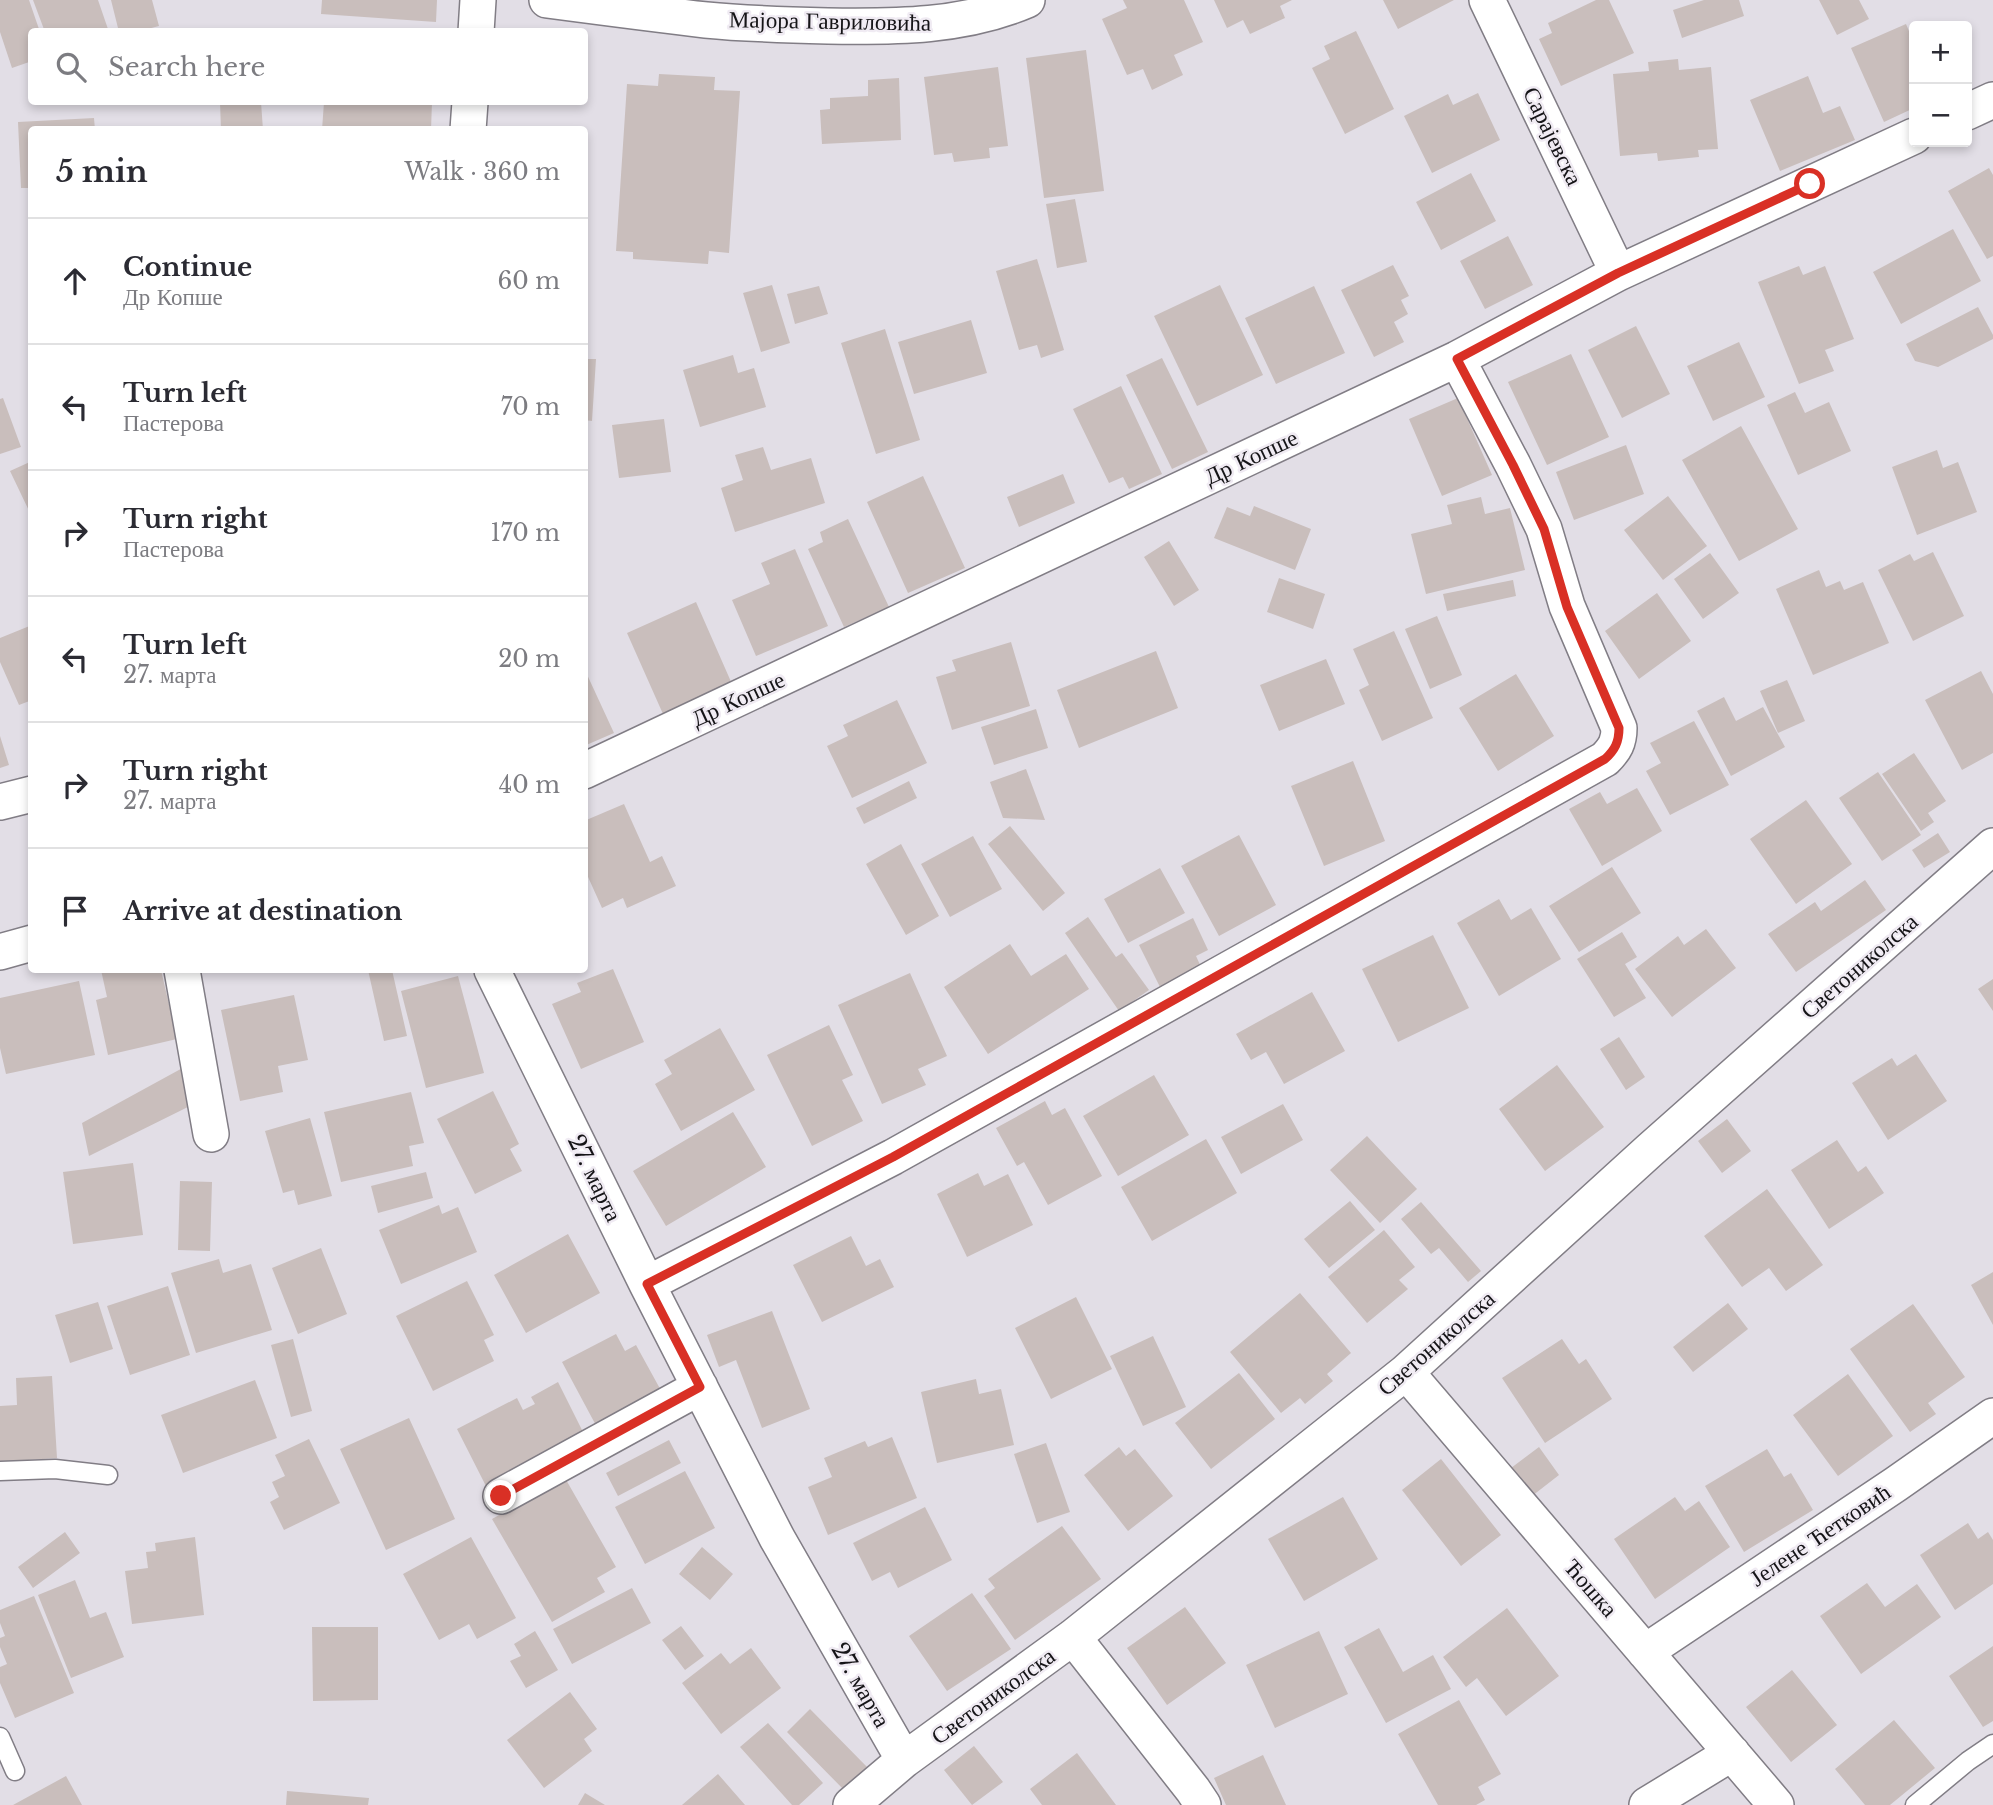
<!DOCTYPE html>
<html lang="en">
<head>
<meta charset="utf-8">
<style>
	:root { --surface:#fff; --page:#f2f2f3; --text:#2b2b33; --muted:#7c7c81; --line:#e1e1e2 }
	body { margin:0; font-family:"Libre Baskerville",serif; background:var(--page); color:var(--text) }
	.controls { position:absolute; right:21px; top:21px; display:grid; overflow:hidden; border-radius:7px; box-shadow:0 4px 10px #0003 }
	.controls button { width:63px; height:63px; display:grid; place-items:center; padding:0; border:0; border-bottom:2px solid var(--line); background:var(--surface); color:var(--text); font:35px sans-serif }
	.stop { position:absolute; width:21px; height:21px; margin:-16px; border:5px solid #d93025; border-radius:50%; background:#fff }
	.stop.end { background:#d93025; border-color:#fff; box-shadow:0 2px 7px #0008 }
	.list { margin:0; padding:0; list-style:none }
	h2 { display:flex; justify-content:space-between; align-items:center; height:91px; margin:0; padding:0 28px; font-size:30px }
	h2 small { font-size:23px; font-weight:400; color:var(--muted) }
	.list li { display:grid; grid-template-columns:46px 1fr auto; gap:21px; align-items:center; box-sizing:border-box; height:126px; padding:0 28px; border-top:2px solid var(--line) }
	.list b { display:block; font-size:26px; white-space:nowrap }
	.list p { margin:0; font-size:23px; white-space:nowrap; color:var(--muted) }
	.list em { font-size:23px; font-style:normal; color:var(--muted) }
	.icon { flex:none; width:38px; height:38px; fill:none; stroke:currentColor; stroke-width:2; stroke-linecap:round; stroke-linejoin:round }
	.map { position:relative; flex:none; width:1993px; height:1805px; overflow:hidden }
	.search { position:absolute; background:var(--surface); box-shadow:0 4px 10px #0003; left:28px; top:28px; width:560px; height:77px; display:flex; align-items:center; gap:18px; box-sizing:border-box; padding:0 24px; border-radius:7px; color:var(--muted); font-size:26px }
	.panel { position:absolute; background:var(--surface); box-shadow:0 4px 10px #0003; left:28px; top:126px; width:560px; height:847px; border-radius:7px }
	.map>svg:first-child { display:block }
</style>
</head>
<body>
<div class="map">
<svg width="1993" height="1805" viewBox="0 0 1993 1805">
	<rect width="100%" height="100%" fill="#e2dee6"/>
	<!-- building -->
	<path fill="#c9bebc" d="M0 0H29L40 32H32V61L12 68 0 32Z
		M33 0H98L109 32H45Z
		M111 0H152L159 26 136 32H119Z
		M322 0H437L436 22 321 14Z
		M1123 0H1184L1203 42 1174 55 1183 75 1152 90 1143 69 1127 75 1102 19 1127 8Z
		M1214 0H1292L1280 6 1285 18 1250 34 1243 20 1227 28Z
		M1383 0H1454L1398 29Z
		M1596 0H1609L1634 53 1561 86 1539 39 1552 33 1548 23Z
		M1704 0H1739L1744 16 1682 38 1673 10Z
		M1819 0H1859L1869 19 1837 35Z
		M1906 24 1914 43V108L1884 122 1851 48Z
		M1356 31 1394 109 1345 134 1312 68 1330 59 1324 46Z
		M1086 50 1104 191 1044 198 1026 58Z
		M1678 59 1679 70 1711 67 1718 149 1698 150 1699 157 1658 161 1657 153 1620 156 1613 74 1649 71 1648 62Z
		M998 67 1008 146 989 148 990 158 954 162 952 153 934 155 924 77Z
		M659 74 715 77 714 90 740 91 729 253 709 251 708 264 633 259V252L616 251 627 84 658 86Z
		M1808 76 1823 113 1840 106 1855 140 1780 171 1750 100Z
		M899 78 901 140 822 144 820 110 830 109V98L868 96V80Z
		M1478 93 1500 140 1432 173 1404 116 1448 94 1453 105Z
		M220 102H261L263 130H221Z
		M324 102H432L431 130H322Z
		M94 118 95 130H32V188H21L18 122Z
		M1989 168 1993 175V256L1987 259 1948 191Z
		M1471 173 1496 221 1441 250 1416 202Z
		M1075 199 1087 262 1057 268 1046 204Z
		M1953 229 1981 281 1901 324 1873 272Z
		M1508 236 1533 285 1485 309 1460 261Z
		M1037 259 1064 350 1041 358 1037 345 1019 350 996 271Z
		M1393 265 1409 296 1401 300 1408 314 1394 322 1404 342 1374 357 1341 290Z
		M1799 266 1803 275 1825 266 1854 339 1825 350 1834 371 1799 384 1758 282Z
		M772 285 790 343 761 352 743 293Z
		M1220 285 1263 375 1197 406 1154 316Z
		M819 286 828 314 795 324 787 294Z
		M1314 286 1345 353 1276 384 1245 318Z
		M1978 307 1993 335V339L1938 367 1915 361 1906 344Z
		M971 320 987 373 914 394 898 342Z
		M1636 326 1670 394 1622 418 1588 350Z
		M885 329 920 440 876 454 841 343Z
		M1739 342 1765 397 1713 421 1687 366Z
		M1571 354 1609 437 1547 465 1508 382Z
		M733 355 738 373 754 368 766 407 700 427 683 370Z
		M1162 358 1208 452 1172 469 1126 375Z
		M584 359H596L592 421 584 420Z
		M1121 386 1162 474 1129 489 1123 477 1109 483 1073 409Z
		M1795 392 1805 413 1829 402 1851 451 1798 475 1767 405Z
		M3 398 21 447 0 454V399Z
		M1458 398 1492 475 1442 496 1409 419Z
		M664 419 671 472 619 478 612 425Z
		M1741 426 1798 529 1739 561 1682 460Z
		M1626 445 1644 494 1574 520 1556 472Z
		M763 447 771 470 811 458 825 503 735 532 721 488 743 480 735 455Z
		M1937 450 1943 468 1958 462 1977 512 1917 535 1892 467Z
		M32 461V517L10 471Z
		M1063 474 1075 503 1019 527 1007 497Z
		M923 476 965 568 908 593 867 502Z
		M1668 496 1707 546 1663 580 1624 530Z
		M1481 497 1485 514 1510 508 1525 570 1426 594 1411 534 1452 524 1447 505Z
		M1254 506 1311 529 1295 570 1214 538 1227 507 1250 516Z
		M848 519 889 607 844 627 808 549 823 542 820 532Z
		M1169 541 1199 590 1174 606 1144 557Z
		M795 549 828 626 756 656 732 600 770 584 761 563Z
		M1933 552 1964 616 1913 641 1878 570 1910 554 1914 561Z
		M1710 553 1739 593 1703 619 1674 579Z
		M1819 570 1826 587 1840 581 1844 590 1863 582 1889 643 1813 675 1776 589Z
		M1279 578 1325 594 1313 629 1267 612Z
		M1513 580 1516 596 1447 611 1443 594Z
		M1657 593 1691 641 1639 679 1605 631Z
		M696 602 732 684 663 714 627 633Z
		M1437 616 1462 675 1430 689 1405 629Z
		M32 625V700L19 705 0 662V638Z
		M1394 631 1433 718 1382 741 1359 690 1369 685 1353 649Z
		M1011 642 1030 706 952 730 936 677 956 671 952 660Z
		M1156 651 1178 708 1079 748 1057 690Z
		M1326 659 1345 704 1279 731 1260 685Z
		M584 668 614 733 584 746Z
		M1981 671 1993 694V753L1962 770 1925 700Z
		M1516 674 1554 736 1498 771 1459 708Z
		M1787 680 1805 721 1778 733 1760 691Z
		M1724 697 1736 721 1763 707 1785 747 1731 776 1697 711Z
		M897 700 927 763 852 798 827 746 848 736 843 725Z
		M1036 709 1048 748 994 765 981 727Z
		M1694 721 1729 785 1670 815 1646 771 1661 763 1650 743Z
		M0 736 9 765 0 768Z
		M1914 753 1946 801 1928 813 1934 822 1921 831 1882 774Z
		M1353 761 1385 841 1324 866 1291 786Z
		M1026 769 1045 820 1003 818 990 782Z
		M1878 772 1921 835 1882 861 1839 798Z
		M909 781 917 798 864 824 856 808Z
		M1637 788 1662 831 1602 866 1569 809 1600 792 1607 804Z
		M1806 800 1852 864 1796 904 1750 839Z
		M624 804 650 862 662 856 676 886 627 908 623 898 602 908 584 868V821Z
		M1010 826 1065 893 1043 911 988 844Z
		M1938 833 1950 852 1924 868 1912 850Z
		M1239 835 1276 905 1219 936 1181 866Z
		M973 836 1002 889 950 917 921 864Z
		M901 844 939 916 906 935 866 864Z
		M1612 867 1641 913 1579 952 1549 906Z
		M1160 868 1185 913 1128 943 1104 899Z
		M1865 880 1886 910 1796 972 1768 934 1815 902 1821 911Z
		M1499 899 1511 920 1531 908 1561 959 1499 996 1457 923Z
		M1088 917 1116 957 1122 953 1149 990 1119 1011 1065 933Z
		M1193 918 1208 950 1196 956 1202 969 1161 989 1139 945Z
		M1706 929 1736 968 1672 1017 1635 969 1678 936 1684 945Z
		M1622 932 1637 957 1625 964 1646 998 1614 1017 1577 959Z
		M1433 935 1469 1008 1398 1042 1362 969Z
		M1010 944 1031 976 1066 954 1089 989 988 1054 944 987Z
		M613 969 644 1042 581 1069 552 1004 581 992 577 983Z
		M101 970H161L177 1039 108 1055 96 1000 107 997Z
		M368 970H392L407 1036 384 1041Z
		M910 973 947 1056 918 1069 926 1085 882 1104 838 1005Z
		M458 976 484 1073 426 1088 401 991Z
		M1993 979V1011L1978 989Z
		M79 981 95 1055 6 1074 0 1048V998Z
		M1312 992 1345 1051 1284 1084 1266 1052 1251 1060 1236 1034Z
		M294 995 308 1060 278 1066 283 1092 240 1101 221 1010Z
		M829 1025 853 1075 842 1080 863 1121 812 1146 767 1055Z
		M720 1028 755 1090 681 1131 655 1084 672 1074 664 1060Z
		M1619 1037 1645 1077 1626 1090 1600 1049Z
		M1916 1054 1947 1101 1888 1140 1852 1083 1892 1058 1897 1066Z
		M188 1065 196 1103 89 1156 82 1123Z
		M1557 1065 1604 1127 1545 1171 1499 1109Z
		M1154 1075 1189 1135 1118 1176 1083 1116Z
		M493 1091 519 1144 510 1149 522 1171 475 1194 437 1119Z
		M411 1092 424 1143 409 1146 413 1166 341 1182 324 1112Z
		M1045 1101 1052 1115 1065 1108 1102 1176 1048 1205 1024 1162 1017 1166 996 1128Z
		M1283 1104 1303 1140 1241 1174 1221 1137Z
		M733 1112 766 1167 666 1226 633 1171Z
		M310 1118 332 1196 298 1205 294 1190 283 1193 265 1131Z
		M1727 1119 1751 1151 1722 1173 1698 1141Z
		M1367 1136 1417 1189 1380 1223 1330 1170Z
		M1206 1139 1237 1193 1152 1241 1121 1187Z
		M1837 1140 1858 1172 1866 1166 1884 1193 1829 1229 1791 1170Z
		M133 1163 143 1235 73 1244 63 1172Z
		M426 1172 433 1198 378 1213 371 1186Z
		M978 1173 984 1186 1008 1174 1033 1225 967 1257 937 1194Z
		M180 1181 212 1182 210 1251 178 1250Z
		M1767 1189 1823 1265 1786 1291 1769 1268 1742 1287 1704 1236Z
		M1350 1201 1375 1230 1329 1268 1304 1239Z
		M1421 1202 1481 1271 1468 1282 1439 1248 1431 1254 1401 1219Z
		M439 1205 442 1214 458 1207 477 1252 401 1284 379 1230Z
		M1384 1230 1415 1267 1399 1280 1408 1289 1367 1323 1328 1277Z
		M568 1234 600 1293 526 1333 494 1275Z
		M851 1236 866 1266 880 1259 894 1287 822 1322 793 1265Z
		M321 1248 347 1314 298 1334 272 1268Z
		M219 1259 223 1273 251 1264 272 1330 196 1353 171 1273Z
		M1993 1272V1325L1971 1285Z
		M467 1281 494 1335 484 1340 494 1361 433 1391 396 1316Z
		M168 1286 190 1355 130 1375 107 1306Z
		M1300 1293 1351 1353 1327 1374 1333 1381 1305 1404 1300 1398 1281 1413 1230 1352Z
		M1076 1297 1112 1369 1051 1399 1015 1328Z
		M98 1302 113 1349 70 1363 55 1315Z
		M1728 1303 1748 1329 1693 1372 1673 1347Z
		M1913 1304 1965 1377 1928 1403 1936 1414 1910 1432 1850 1349Z
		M772 1311 810 1409 762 1428 736 1360 719 1367 707 1335Z
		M616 1334 625 1351 636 1345 664 1396 599 1431 562 1362Z
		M1153 1336 1186 1407 1143 1426 1110 1356Z
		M293 1339 312 1411 291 1417 271 1345Z
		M1562 1339 1579 1364 1586 1359 1612 1399 1545 1443 1502 1378Z
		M1239 1373 1275 1419 1211 1469 1175 1423Z
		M1848 1374 1893 1436 1838 1476 1793 1415Z
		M52 1376 57 1458 0 1462V1406L17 1405 16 1378Z
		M976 1379 979 1394 1001 1389 1014 1445 937 1463 921 1392Z
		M255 1380 277 1438 183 1473 161 1415Z
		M558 1382 584 1434 489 1492 457 1429 517 1398 523 1410 535 1404 531 1397Z
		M409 1418 455 1519 386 1550 340 1449Z
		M892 1437 917 1498 828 1535 808 1487 832 1477 824 1458 865 1441 868 1447Z
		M309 1439 340 1503 284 1530 270 1502 279 1497 272 1482 285 1476 275 1455Z
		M669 1440 681 1463 618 1496 606 1473Z
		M1046 1443 1070 1512 1037 1523 1014 1454Z
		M1119 1447 1126 1456 1135 1449 1173 1496 1128 1531 1084 1475Z
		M1539 1447 1559 1475 1532 1496 1511 1468Z
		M1767 1449 1784 1477 1791 1473 1813 1510 1744 1552 1705 1486Z
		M1441 1459 1501 1535 1461 1566 1402 1490Z
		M685 1471 715 1528 645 1564 615 1507Z
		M565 1478 616 1567 597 1578 605 1592 552 1622 492 1519Z
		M1343 1497 1378 1559 1304 1601 1268 1539Z
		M1675 1497 1685 1511 1699 1501 1730 1547 1655 1599 1614 1539Z
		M925 1507 952 1560 898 1588 890 1572 872 1581 853 1543Z
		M1968 1523 1978 1539 1988 1532 1993 1540V1584L1955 1610 1920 1555Z
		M1062 1526 1101 1579 1015 1640 984 1596 995 1588 988 1579Z
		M65 1532 80 1553 33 1588 18 1567Z
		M195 1537 204 1615 132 1624 125 1571 148 1568 146 1552 156 1551 155 1543Z
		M471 1537 516 1618 477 1639 469 1624 439 1640 403 1574Z
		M702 1547 733 1574 710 1600 679 1574Z
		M75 1580 90 1618 106 1612 124 1657 71 1678 38 1595Z
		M1867 1583 1885 1607 1917 1584 1941 1617 1861 1674 1820 1616Z
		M632 1588 651 1623 572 1664 553 1629Z
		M972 1593 1011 1649 947 1691 909 1636Z
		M34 1596 74 1693 15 1718 0 1683V1667L7 1664 0 1647V1638L5 1636 0 1623V1610Z
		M1185 1607 1226 1663 1167 1705 1127 1648Z
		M1507 1608 1559 1676 1506 1716 1477 1678 1466 1687 1443 1657Z
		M681 1626 704 1656 685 1670 662 1640Z
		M312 1627H378V1700L313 1701Z
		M1379 1628 1403 1672 1433 1655 1451 1689 1386 1723 1344 1647Z
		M535 1631 558 1670 526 1688 510 1661 521 1656 514 1644Z
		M1319 1631 1348 1694 1275 1728 1246 1665Z
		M1993 1646V1721L1983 1727 1949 1676Z
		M751 1648 781 1688 721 1734 682 1683 721 1653 730 1664Z
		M1792 1670 1837 1725 1791 1762 1746 1707Z
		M570 1692 597 1729 584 1739 592 1751 544 1788 507 1740Z
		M1459 1700 1501 1774 1478 1787 1485 1800 1476 1805H1438L1398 1734Z
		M810 1709 868 1768 845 1791 787 1732Z
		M1894 1720 1935 1768 1890 1805H1865L1835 1769Z
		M768 1723 823 1783 799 1805H792L740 1747Z
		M974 1746 1003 1782 972 1805 944 1770Z
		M1077 1753 1116 1805H1042L1030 1789Z
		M1263 1755 1286 1805H1226L1214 1778Z
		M718 1774 745 1805H682Z
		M66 1776 82 1805H13Z
		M287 1791 369 1798 368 1805H286Z
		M585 1793 605 1805H578Z"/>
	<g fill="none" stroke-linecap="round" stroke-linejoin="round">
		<defs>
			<path id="service" d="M0 1471 55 1469 108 1475
				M0 1737 15 1771
				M1915 1805 1968 1761 1993 1744"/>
			<path id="minor" d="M547 0C600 7 653 14 706 20 746 24 787 25 828 26 896 27 964 27 1027 0
				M1487 0 1618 273
				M476 32 478 0
				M1967 112 1993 100
				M468 130 470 102
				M584 771 1457 359 1618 273 1914 136
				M0 802 32 794
				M0 952 32 943
				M182 970 211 1134
				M492 970 647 1284 777 1538 904 1760
				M647 1284 893 1157 1605 759C1615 749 1619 742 1619 728L1567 606 1544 529 1513 465 1457 359
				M1406 1372 1776 1805
				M501 1496 700 1387
				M1073 1637 1193 1790 1203 1805
				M1645 1652 1896 1484 1993 1416
				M851 1805 904 1760 1073 1637 1406 1372 1650 1150 1993 846
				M1647 1805 1732 1753"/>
		</defs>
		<!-- service casing -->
		<use href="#service" stroke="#817d85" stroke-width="21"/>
		<!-- minor casing -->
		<use href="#minor" stroke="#817d85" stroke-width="38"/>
		<!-- service -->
		<use href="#service" stroke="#fff" stroke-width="18"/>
		<!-- minor -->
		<use href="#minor" stroke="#fff" stroke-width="35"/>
	</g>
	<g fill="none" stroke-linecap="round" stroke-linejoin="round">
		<!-- route -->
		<path stroke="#d93025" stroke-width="9" d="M501 1496 700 1387 647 1284 893 1157 1605 759C1615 750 1619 742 1619 728L1567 607 1544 529 1513 465 1457 359 1618 273 1810 184"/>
	</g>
	<g text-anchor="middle" stroke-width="5" stroke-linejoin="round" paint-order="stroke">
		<!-- street labels -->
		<g font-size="23" fill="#151417" stroke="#f0ebf3">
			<text transform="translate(830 21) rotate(1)" y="8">Мајора Гавриловића</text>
			<text transform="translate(1553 136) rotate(64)" y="8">Сарајевска</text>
			<text transform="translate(1251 457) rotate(-25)" y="8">Др Копше</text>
			<text transform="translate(738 699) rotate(-25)" y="8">Др Копше</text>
			<text transform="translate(1859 966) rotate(-41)" y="8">Светониколска</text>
			<text transform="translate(595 1178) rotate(64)" y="8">27. марта</text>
			<text transform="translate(1436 1343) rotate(-41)" y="8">Светониколска</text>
			<text transform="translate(1820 1535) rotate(-34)" y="8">Јелене Ћетковић</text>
			<text transform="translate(1591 1588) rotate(49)" y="8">Ћошка</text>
			<text transform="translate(861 1685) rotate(60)" y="8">27. марта</text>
			<text transform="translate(993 1696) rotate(-36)" y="8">Светониколска</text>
		</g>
	</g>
</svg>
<div class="controls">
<button>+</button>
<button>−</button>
</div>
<div class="stop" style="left:1810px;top:184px"></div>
<div class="stop end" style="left:501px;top:1496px"></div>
<div class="search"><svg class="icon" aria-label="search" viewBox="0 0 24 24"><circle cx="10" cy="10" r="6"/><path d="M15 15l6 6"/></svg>Search here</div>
<section class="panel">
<h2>5 min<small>Walk · 360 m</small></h2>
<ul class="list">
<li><svg class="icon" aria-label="ahead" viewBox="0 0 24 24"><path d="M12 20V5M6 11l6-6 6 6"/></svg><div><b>Continue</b><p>Др Копше</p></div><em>60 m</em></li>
<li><svg class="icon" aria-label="left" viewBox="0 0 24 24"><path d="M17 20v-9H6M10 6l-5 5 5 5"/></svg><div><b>Turn left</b><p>Пастерова</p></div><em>70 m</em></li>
<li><svg class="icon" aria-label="right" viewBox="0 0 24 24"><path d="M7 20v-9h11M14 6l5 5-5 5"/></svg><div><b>Turn right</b><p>Пастерова</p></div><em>170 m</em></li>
<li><svg class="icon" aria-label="left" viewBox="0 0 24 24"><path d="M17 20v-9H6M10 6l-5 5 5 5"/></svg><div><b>Turn left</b><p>27. марта</p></div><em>20 m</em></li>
<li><svg class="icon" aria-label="right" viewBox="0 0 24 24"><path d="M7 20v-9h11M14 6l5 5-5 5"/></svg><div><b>Turn right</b><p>27. марта</p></div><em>40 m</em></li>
<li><svg class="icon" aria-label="arrive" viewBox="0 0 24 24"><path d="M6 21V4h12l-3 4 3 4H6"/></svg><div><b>Arrive at destination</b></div></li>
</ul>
</section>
</div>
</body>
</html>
